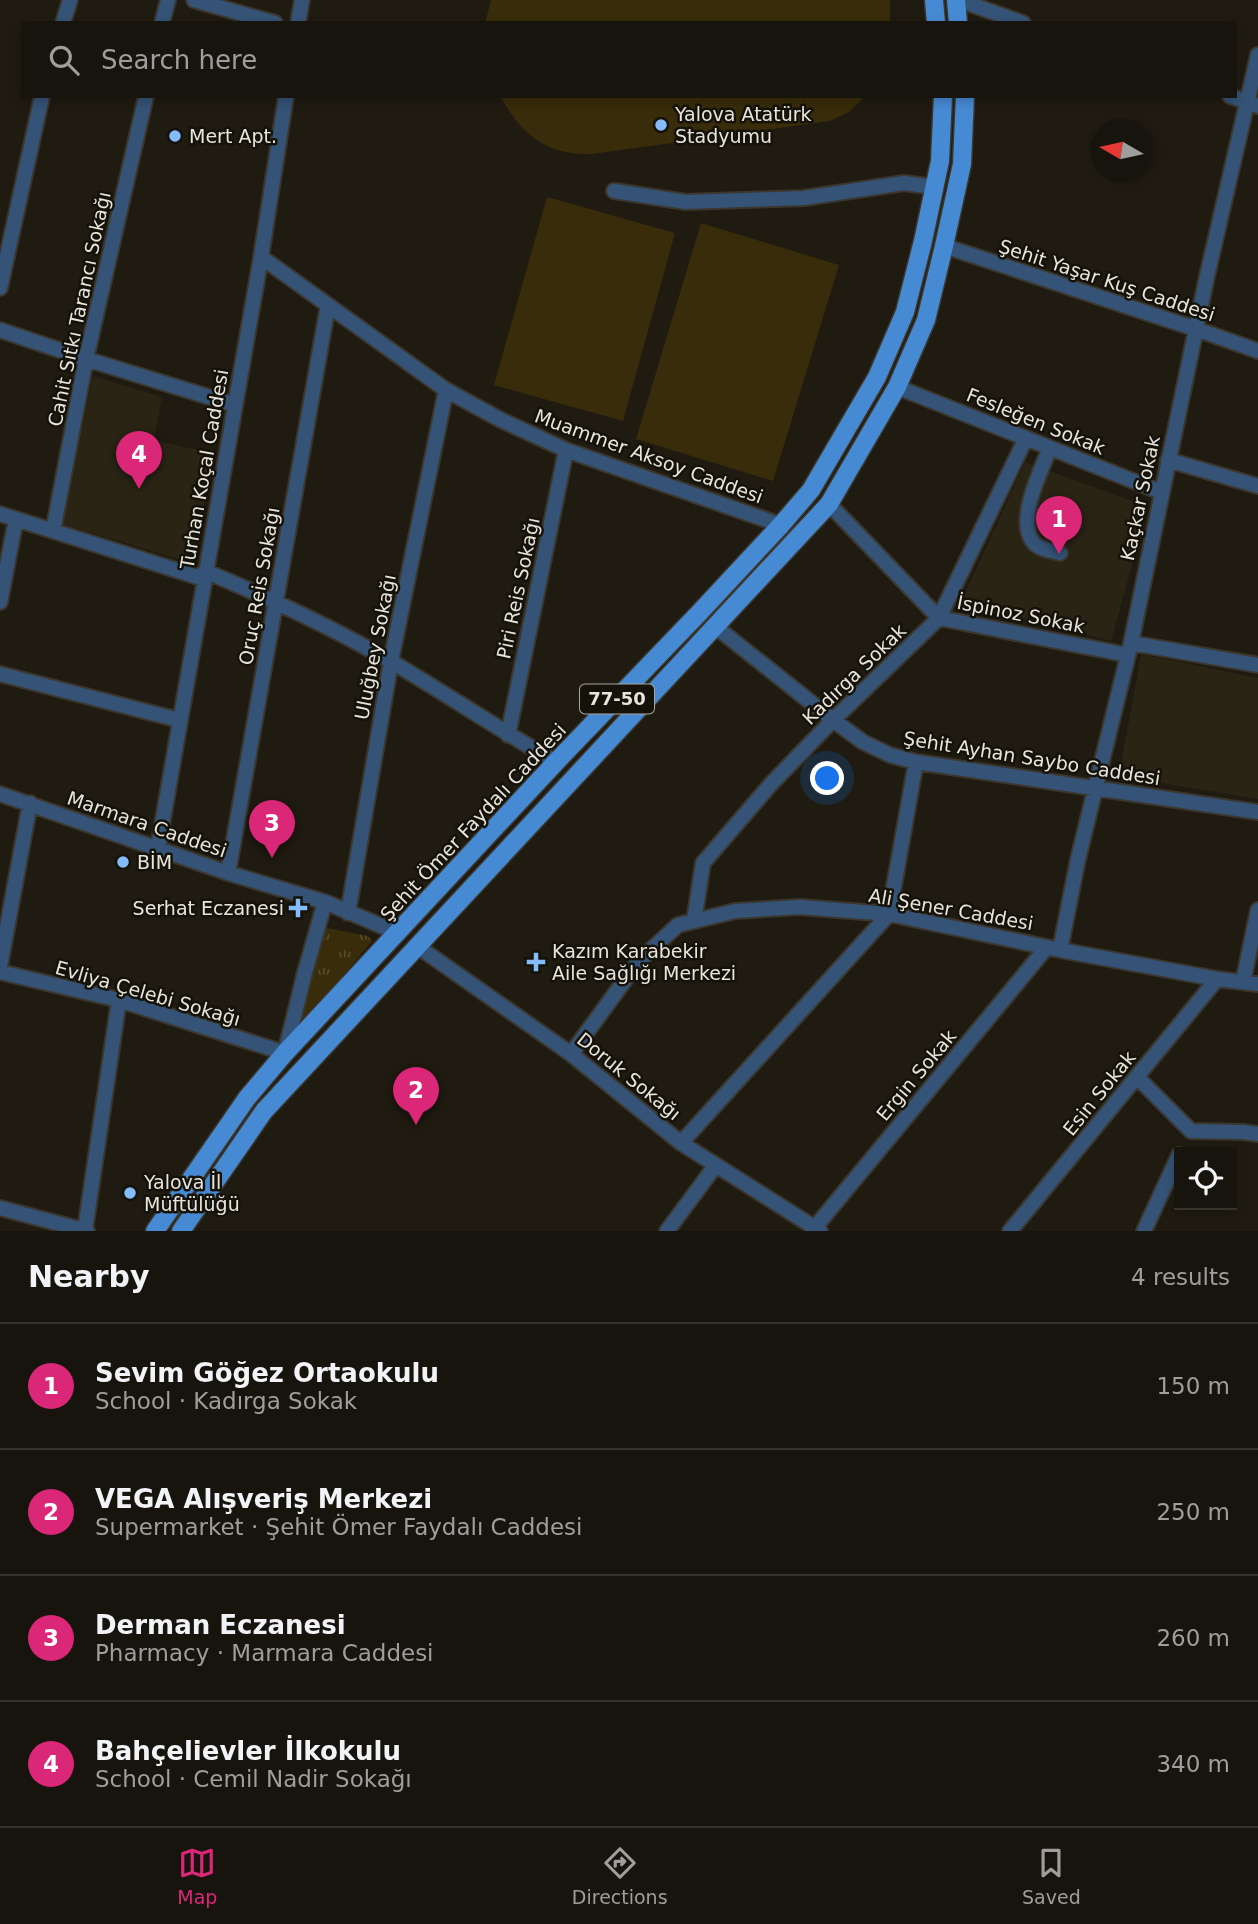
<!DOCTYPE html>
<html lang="en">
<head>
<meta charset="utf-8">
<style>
	:root { --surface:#17140d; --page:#201d16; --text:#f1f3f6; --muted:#9e9e9d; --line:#36332e; --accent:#db2777 }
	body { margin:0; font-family:"DejaVu Sans",sans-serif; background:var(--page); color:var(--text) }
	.controls { position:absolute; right:21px; bottom:21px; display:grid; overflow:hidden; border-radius:0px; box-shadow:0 4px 10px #0003 }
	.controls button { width:63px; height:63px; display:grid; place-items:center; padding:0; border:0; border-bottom:2px solid var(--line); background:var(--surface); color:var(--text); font:35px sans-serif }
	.compass { position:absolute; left:1090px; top:119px; width:63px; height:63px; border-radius:50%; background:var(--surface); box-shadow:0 4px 10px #0003; rotate:279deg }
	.you { position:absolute; left:828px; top:779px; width:24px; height:24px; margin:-18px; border:5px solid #fff; border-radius:50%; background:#1a73e8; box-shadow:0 0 0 10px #1a73e833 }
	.badge { display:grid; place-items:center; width:46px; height:46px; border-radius:50%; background:var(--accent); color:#fff; font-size:23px; font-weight:700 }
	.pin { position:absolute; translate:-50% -58px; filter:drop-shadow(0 2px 4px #0008) }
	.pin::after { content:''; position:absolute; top:37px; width:24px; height:21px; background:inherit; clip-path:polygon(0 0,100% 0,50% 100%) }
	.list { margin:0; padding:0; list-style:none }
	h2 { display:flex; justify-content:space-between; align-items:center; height:91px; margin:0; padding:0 28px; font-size:30px }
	h2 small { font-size:23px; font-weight:400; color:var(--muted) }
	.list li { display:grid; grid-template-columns:46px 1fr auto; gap:21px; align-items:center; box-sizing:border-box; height:126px; padding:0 28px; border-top:2px solid var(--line) }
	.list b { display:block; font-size:26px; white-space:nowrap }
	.list p { margin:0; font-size:23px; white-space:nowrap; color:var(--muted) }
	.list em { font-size:23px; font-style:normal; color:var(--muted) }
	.icon { flex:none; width:38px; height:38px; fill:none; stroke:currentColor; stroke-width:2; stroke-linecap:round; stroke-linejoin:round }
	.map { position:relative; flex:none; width:1258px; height:1231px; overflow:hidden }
	.search { position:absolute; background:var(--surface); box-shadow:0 4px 10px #0003; left:21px; right:21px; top:21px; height:77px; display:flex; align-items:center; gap:18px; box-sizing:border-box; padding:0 24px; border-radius:0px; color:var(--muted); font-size:26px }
	.sheet { height:595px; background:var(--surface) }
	nav { display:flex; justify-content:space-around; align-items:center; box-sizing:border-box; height:98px; border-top:2px solid var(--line); background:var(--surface); font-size:19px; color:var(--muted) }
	nav a { display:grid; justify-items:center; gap:4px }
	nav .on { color:var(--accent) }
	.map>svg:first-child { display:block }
</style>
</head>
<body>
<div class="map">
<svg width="1258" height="1231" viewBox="0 0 1258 1231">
	<defs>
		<pattern id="grass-tufts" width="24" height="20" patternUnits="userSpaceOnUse" patternTransform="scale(1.75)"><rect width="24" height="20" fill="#382c0a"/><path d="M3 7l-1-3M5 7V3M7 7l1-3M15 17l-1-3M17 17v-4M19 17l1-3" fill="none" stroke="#554a2d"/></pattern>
	</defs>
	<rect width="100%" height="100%" fill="#1f1b11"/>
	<!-- built -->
	<path fill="#2a2415" d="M93 376 162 397 154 440 215 454 191 563 62 524Z
		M1025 462 1148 507 1111 641 961 602Z
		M1141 654 1258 678V799L1119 776Z"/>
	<!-- grass -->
	<path fill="url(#grass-tufts)" d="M327 928 368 936 372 941 303 1023H298Z"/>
	<!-- park -->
	<path fill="#382c0a" d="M491 0H890V23H485Z
		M500 96H865L849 112 830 121 592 154C546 155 522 135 500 96Z
		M547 197 675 233 623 421 494 385Z
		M701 223 839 265 773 481 636 439Z"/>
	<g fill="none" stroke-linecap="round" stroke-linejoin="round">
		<defs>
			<path id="minor" d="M194 0 275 23
				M959 0 1023 23
				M63 23 70 0
				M162 23 168 0
				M298 23 302 0
				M1230 96 1258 106
				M614 191 686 202 804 198 904 183 934 187
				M944 246 1196 329 1258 351
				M261 257 446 390 501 420 566 450 781 525
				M0 288 42 96
				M0 330 86 359 235 405
				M897 387 1161 492
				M1050 448C1041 470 1015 522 1034 543 1039 549 1052 551 1060 553
				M1168 460 1258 486
				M829 504 939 618 1128 655
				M0 514 204 579
				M53 531 86 359 146 96
				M205 571C269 598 332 627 392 662 448 695 501 731 556 762
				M0 602 16 519
				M716 627 833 720 863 742 890 755 916 762 1258 812
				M1131 643 1258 665
				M0 674 179 720
				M508 735 566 450
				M0 794 228 873 325 902 398 933
				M158 848 261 257 286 96
				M228 873 328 305
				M348 913 391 661 446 390
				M694 921 703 863 771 784 833 720 939 618 1026 438
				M417 946 571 1054 681 1143 820 1231
				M1060 950 1078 859 1131 643 1207 276 1258 55
				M0 966 30 803
				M0 972 119 1000 285 1053 305 972 325 902
				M1243 982 1258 910
				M571 1054 639 961 678 925 735 911 800 907 889 914 1060 950 1217 979 1258 984
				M1137 1077 1191 1131 1243 1132 1258 1134
				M681 1143 889 914 916 762
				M0 1208 87 1231
				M85 1230 119 1000
				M667 1231 716 1165
				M812 1231 1047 947
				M1010 1231 1217 979
				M1144 1231 1179 1155"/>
			<path id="major" d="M934 0 936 23
				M956 0 958 23
				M155 1231 247 1098 285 1053 556 762 700 612 781 525 811 490 877 377 905 312 923 241 940 161 943 96
				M181 1231 264 1111 829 504 897 387 926 320 944 246 962 164 965 96"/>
		</defs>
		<!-- minor casing -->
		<use href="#minor" stroke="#3b372e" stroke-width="18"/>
		<!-- major casing -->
		<use href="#major" stroke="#3b372e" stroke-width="21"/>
		<!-- minor -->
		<use href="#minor" stroke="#345376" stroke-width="14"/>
		<!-- major -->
		<use href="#major" stroke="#478ad4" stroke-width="18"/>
	</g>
	<!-- markers -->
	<g fill="#84bcfb" stroke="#151209" stroke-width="2.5">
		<circle cx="661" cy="125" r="7"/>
		<circle cx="175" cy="136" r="7"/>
		<circle cx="123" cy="862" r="7"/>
		<path d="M294.5 897.5h7v7h7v7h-7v7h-7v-7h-7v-7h7z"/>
		<path d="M532.5 951.5h7v7h7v7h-7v7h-7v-7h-7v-7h7z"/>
		<circle cx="130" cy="1193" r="7"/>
	</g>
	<g text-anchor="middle" stroke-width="5" stroke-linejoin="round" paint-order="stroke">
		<!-- shield labels -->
		<rect fill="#151209" stroke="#a8a69e" stroke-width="2" x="580" y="684.5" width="74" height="29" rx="5"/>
		<g font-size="18" font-weight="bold" fill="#e7e5de">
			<text x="617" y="705">77-50</text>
		</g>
		<!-- poi labels -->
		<g font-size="19" fill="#e7e5de" stroke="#151209" text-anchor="start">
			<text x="675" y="121">Yalova Atatürk<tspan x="675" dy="22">Stadyumu</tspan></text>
			<text x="189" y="143">Mert Apt.</text>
			<text x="137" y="869">BİM</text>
			<text x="284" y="915" text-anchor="end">Serhat Eczanesi</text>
			<text x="552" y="958">Kazım Karabekir<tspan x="552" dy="22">Aile Sağlığı Merkezi</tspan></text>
			<text x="144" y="1189">Yalova İl<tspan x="144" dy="22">Müftülüğü</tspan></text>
		</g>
		<!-- street labels -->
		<g font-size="19" fill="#e7e5de" stroke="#151209">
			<text transform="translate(1107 280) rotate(18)" y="7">Şehit Yaşar Kuş Caddesi</text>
			<text transform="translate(79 309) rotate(-78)" y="7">Cahit Sıtkı Tarancı Sokağı</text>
			<text transform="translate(1036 421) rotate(22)" y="7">Fesleğen Sokak</text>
			<text transform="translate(649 456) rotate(20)" y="7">Muammer Aksoy Caddesi</text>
			<text transform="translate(204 469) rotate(-80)" y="7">Turhan Koçal Caddesi</text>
			<text transform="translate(1140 498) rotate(-78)" y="7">Kaçkar Sokak</text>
			<text transform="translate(259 586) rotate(-80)" y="7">Oruç Reis Sokağı</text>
			<text transform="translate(518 588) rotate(-78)" y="7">Piri Reis Sokağı</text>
			<text transform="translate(1021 614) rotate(11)" y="7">İspinoz Sokak</text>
			<text transform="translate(375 647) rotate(-79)" y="7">Uluğbey Sokağı</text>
			<text transform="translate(854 674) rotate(-44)" y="7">Kadırga Sokak</text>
			<text transform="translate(1032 758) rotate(9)" y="7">Şehit Ayhan Saybo Caddesi</text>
			<text transform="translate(473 822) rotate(-47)" y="7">Şehit Ömer Faydalı Caddesi</text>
			<text transform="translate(147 824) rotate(19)" y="7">Marmara Caddesi</text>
			<text transform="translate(951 909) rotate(10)" y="7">Ali Şener Caddesi</text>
			<text transform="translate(148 993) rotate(16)" y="7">Evliya Çelebi Sokağı</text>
			<text transform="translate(916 1075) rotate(-50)" y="7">Ergin Sokak</text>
			<text transform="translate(629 1076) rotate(39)" y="7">Doruk Sokağı</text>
			<text transform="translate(1099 1093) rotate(-51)" y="7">Esin Sokak</text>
		</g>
	</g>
</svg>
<div class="controls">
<button><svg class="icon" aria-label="locate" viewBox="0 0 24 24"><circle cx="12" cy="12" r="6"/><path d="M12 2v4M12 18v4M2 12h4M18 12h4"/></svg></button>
</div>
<svg class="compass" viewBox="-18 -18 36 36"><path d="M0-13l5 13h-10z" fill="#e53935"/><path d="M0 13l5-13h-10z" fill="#9e9e9d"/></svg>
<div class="you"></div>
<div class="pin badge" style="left:1059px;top:554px">1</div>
<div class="pin badge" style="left:416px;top:1125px">2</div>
<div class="pin badge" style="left:272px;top:858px">3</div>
<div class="pin badge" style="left:139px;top:489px">4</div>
<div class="search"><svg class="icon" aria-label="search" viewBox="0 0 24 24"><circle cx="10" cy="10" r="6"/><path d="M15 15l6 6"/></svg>Search here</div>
</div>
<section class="sheet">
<h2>Nearby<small>4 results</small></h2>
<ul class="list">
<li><span class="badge">1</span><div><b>Sevim Göğez Ortaokulu</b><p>School · Kadırga Sokak</p></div><em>150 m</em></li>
<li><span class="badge">2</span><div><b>VEGA Alışveriş Merkezi</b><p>Supermarket · Şehit Ömer Faydalı Caddesi</p></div><em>250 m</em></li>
<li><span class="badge">3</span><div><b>Derman Eczanesi</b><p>Pharmacy · Marmara Caddesi</p></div><em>260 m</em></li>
<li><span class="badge">4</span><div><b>Bahçelievler İlkokulu</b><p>School · Cemil Nadir Sokağı</p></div><em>340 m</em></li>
</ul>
</section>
<nav>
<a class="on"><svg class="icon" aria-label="map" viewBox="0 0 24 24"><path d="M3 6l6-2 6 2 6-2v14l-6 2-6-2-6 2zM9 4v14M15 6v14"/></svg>Map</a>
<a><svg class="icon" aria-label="directions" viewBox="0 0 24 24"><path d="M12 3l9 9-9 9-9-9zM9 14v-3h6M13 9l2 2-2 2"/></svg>Directions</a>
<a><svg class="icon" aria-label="saved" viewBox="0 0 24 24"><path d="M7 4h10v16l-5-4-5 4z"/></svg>Saved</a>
</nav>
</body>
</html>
